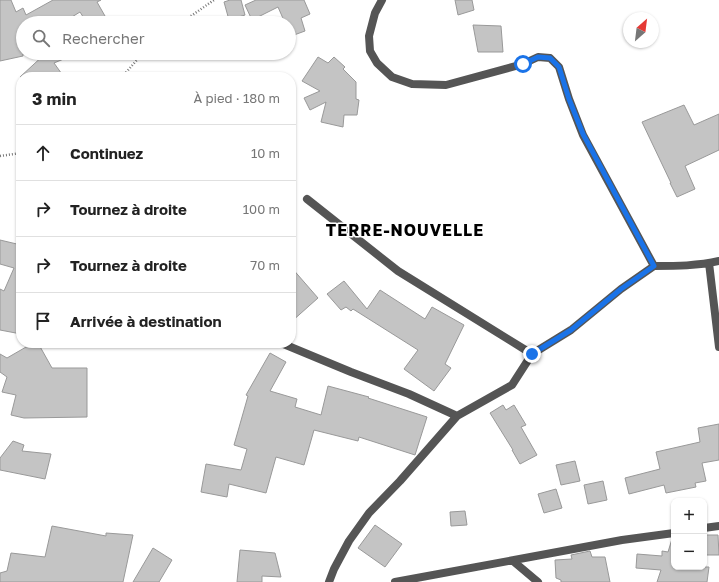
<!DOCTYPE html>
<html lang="fr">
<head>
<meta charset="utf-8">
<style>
	:root { --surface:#fff; --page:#f2f2f2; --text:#222; --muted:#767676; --line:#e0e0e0 }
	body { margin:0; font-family:"Golos Text",sans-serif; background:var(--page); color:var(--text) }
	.controls { position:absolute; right:12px; bottom:12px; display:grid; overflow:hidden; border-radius:8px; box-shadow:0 1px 3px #0004 }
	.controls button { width:36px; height:36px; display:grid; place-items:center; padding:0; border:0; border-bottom:1px solid var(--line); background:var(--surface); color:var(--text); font:20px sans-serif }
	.compass { position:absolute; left:623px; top:12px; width:36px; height:36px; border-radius:50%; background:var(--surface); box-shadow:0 1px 3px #0004; rotate:28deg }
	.stop { position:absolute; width:12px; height:12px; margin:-9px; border:3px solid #1a73e8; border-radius:50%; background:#fff }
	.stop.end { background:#1a73e8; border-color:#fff; box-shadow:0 1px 4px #0008 }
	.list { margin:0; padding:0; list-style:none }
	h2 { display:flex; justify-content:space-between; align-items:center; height:52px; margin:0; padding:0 16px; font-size:17px }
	h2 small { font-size:13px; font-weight:400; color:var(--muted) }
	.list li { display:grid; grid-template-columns:26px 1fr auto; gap:12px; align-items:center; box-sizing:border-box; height:56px; padding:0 16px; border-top:1px solid var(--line) }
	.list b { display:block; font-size:15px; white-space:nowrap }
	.list em { font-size:13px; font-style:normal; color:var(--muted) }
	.icon { flex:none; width:22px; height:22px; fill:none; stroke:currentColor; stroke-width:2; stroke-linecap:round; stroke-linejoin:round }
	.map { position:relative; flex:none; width:719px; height:582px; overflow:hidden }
	.search { position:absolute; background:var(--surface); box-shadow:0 1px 3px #0004; left:16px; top:16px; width:280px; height:44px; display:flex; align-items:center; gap:10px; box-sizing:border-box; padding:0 14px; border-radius:22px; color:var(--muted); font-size:15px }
	.panel { position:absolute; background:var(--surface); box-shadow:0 1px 3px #0004; left:16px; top:72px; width:280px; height:276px; border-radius:16px }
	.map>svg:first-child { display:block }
</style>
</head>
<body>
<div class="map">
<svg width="719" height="582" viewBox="0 0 719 582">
	<rect width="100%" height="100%" fill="#fff"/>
	<!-- building -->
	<path fill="#c4c4c4" stroke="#999" d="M0 0H11L16 12 23 8 26 15 53 0H101L97 2 109 23H87L80 12 62 23H23V56L0 61Z
		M230 0H241L245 15 229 20 224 2Z
		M256 0H304L310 14 301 18 305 31 294 35 293 32 289 33V23H285L278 7 252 20 245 5Z
		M455 0H472L474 10 458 15Z
		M473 25 501 26 503 52H478Z
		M46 53H78L54 63 64 77H20Z
		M318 57 328 63 334 57 345 67 343 69 356 82V99L359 100 357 115H344L343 127 321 122 326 102 310 110 304 98 320 91 302 81Z
		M684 105 694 125 719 114V150L685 166 695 189 677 197 670 183H671L642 122Z
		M0 240 21 245V334L0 330V289L4 291 14 268 0 264Z
		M291 267 318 298 291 322Z
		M344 281 367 309 380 290 425 319 432 307 464 325 445 364 451 368 434 391 404 369 418 350 353 309 351 311 346 307 341 310 327 294Z
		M33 343H38L52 368H87V417L24 418 11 415 16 395 2 392 7 377 0 372V354L7 358Z
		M270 353 286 362 270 391 297 399 295 407 321 415 328 386 369 397 368 398 427 417 415 455 359 437 358 441 314 430 304 465 276 457 266 493 229 484 227 497 201 492 206 464 241 470 247 449 234 445 248 396 246 395Z
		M503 405 506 410 514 405 526 425 521 427 537 455 520 464 512 450H513L490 413Z
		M719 424V460L702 463 706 481 695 483 696 487 666 493 664 485 629 494 625 478 660 469 656 452 700 442 698 428Z
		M13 441 24 445 22 451 51 454 45 479 0 470V458Z
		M575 461 580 481 561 485 556 465Z
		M603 481 607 500 588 504 584 485Z
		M556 489 562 508 544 513 538 494Z
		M465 511 467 525 451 526 450 512Z
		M375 525 402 544 385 567 358 548Z
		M52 526 106 536V533L133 535 123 582H0V573L7 571 11 553 45 557Z
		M704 535H718L719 555H704Z
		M672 539 674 540V567H709L707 582H657L661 570 636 568 637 554 662 556V551L668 552Z
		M153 548 172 560 159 582H133Z
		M240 550 275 553 281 577 262 576V582H237Z
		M590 551 592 557H605L610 582H561V580L556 578 555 560 572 559 571 555Z"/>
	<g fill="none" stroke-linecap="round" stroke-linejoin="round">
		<!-- path -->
		<path stroke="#777" stroke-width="2.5" stroke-dasharray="1 2" stroke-linecap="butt" d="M181 23 214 0
			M122 77 143 53
			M0 156 21 153"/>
		<!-- minor -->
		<path stroke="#555" stroke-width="8" d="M307 199 398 271 532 354
			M709 263 719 347
			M654 266C676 266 698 266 719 261
			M281 343 351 372 409 394 457 416
			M704 528 719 526
			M513 561 538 582
			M329 582 334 569 349 541 369 513 400 481 457 416 512 385 532 354 571 330 621 289 654 266 583 135 569 99 559 67 550 58 538 57 523 64 446 85 412 84 392 77 377 63 370 51 369 36 375 13 382 0
			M395 582 622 540 674 533"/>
	</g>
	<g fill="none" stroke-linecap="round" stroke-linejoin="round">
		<!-- route -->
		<path stroke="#1a73e8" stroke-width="5" d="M523 64 538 57 550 58 559 67 569 99 583 134 654 266 621 289 571 330 532 354"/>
	</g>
	<g text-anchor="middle" stroke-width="3" stroke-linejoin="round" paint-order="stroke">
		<!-- district labels -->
		<g font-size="16" font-weight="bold" letter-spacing="1" fill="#000" stroke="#fff">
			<text x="405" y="236">TERRE-NOUVELLE</text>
		</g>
	</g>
</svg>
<div class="controls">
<button>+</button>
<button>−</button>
</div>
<svg class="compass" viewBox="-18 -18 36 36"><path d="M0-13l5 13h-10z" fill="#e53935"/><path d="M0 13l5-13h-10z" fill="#767676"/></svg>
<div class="stop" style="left:523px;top:64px"></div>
<div class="stop end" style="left:532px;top:354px"></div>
<div class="search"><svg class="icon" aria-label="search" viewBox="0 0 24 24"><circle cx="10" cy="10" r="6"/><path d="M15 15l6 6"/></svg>Rechercher</div>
<section class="panel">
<h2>3 min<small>À pied · 180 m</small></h2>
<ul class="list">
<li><svg class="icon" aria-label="ahead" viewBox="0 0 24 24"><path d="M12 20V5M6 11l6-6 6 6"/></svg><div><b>Continuez</b></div><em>10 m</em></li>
<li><svg class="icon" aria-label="right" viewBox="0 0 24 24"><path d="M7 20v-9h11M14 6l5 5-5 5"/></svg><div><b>Tournez à droite</b></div><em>100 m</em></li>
<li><svg class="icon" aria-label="right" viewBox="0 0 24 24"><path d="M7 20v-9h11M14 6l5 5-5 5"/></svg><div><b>Tournez à droite</b></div><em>70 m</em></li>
<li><svg class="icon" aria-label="arrive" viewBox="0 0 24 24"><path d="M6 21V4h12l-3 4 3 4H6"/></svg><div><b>Arrivée à destination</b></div></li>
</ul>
</section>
</div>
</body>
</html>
